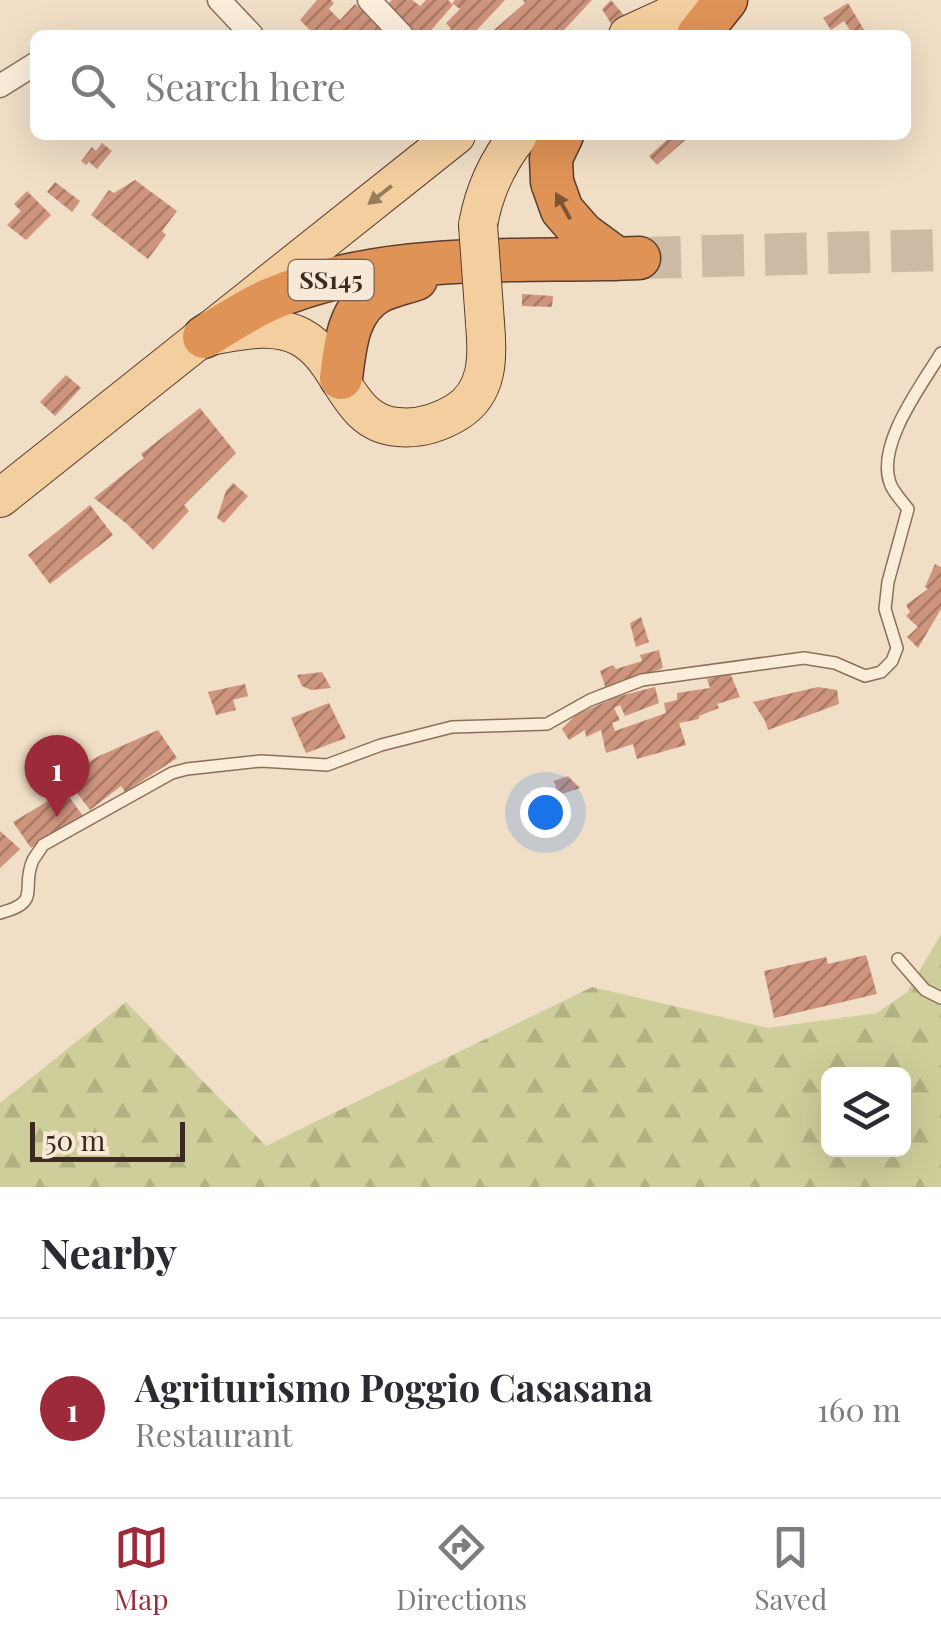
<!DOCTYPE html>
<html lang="en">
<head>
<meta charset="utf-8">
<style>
	:root { --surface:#fff; --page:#f2f2f3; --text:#2b2b33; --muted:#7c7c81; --line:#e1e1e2; --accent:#9c2a38 }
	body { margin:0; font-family:"Playfair Display",serif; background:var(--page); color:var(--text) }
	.controls { position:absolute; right:30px; bottom:30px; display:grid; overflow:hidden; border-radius:15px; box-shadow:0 10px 40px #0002 }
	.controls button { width:90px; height:90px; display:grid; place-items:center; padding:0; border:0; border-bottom:2px solid var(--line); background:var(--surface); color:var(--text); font:50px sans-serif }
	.scale { position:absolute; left:30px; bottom:25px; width:155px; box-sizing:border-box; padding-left:10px; border:5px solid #3c2a1f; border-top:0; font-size:28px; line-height:35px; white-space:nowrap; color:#3c2a1f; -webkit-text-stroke:8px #f7e9d6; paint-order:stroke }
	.you { position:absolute; left:545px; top:812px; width:35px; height:35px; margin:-25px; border:8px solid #fff; border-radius:50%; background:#1a73e8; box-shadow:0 0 0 15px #1a73e833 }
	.badge { display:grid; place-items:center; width:65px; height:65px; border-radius:50%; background:var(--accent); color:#fff; font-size:32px; font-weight:700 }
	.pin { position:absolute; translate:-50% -82px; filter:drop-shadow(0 2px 5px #0008) }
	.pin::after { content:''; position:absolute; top:52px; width:35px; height:30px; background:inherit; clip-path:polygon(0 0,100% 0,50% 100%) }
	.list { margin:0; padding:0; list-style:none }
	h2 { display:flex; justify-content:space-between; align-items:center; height:130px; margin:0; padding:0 40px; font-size:42px }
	h2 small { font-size:32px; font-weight:400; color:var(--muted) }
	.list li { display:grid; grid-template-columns:65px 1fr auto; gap:30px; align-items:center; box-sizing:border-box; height:180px; padding:0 40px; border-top:2px solid var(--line) }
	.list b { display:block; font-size:38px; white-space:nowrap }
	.list p { margin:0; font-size:32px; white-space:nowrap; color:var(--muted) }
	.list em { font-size:32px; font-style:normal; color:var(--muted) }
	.icon { flex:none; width:55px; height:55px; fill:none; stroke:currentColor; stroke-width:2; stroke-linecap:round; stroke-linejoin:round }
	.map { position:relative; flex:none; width:941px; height:1187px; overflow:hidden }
	.search { position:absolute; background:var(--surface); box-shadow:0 10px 40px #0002; left:30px; right:30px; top:30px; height:110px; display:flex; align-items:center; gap:25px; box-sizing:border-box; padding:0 35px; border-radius:15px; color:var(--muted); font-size:38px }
	.sheet { height:310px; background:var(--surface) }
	nav { display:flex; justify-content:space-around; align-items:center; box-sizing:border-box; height:140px; border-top:2px solid var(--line); background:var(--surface); font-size:28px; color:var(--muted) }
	nav a { display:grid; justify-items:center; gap:5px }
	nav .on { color:var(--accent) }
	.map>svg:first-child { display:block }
</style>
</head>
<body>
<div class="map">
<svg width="941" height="1187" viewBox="0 0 941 1187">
	<defs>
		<pattern id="forest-firs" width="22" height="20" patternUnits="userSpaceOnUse" patternTransform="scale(2.5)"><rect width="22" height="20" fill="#cece9a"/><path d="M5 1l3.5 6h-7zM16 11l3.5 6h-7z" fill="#b2b184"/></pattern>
		<pattern id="building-hatch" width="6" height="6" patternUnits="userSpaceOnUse" patternTransform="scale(2.5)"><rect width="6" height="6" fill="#ce947c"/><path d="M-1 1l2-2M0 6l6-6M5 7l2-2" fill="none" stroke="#a87965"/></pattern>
	</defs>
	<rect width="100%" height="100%" fill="#f0dec6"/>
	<!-- forest -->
	<path fill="url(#forest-firs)" fill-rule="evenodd" d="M941 934V1187H0V1103L126 1002 266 1146 592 987 768 1028 877 1013 907 992ZM828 1074H904V1150H828Z"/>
	<!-- building -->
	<path fill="url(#building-hatch)" d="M317 0H331L334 3 329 9 340 20 355 4 389 35H315L300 20Z
		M392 0H412L420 6 426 0H448L453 5 427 35H412L392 16 396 11 388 4Z
		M455 0H505L472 35H443L451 29 446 23 460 9 452 3Z
		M523 0H592L563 31 566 35H488L525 3Z
		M611 0 628 20 613 27 602 9Z
		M848 3 866 33 862 35H853L844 21 831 30 823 18Z
		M664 135H691L657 165 649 156 668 139Z
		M102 143 112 151 97 169 89 162 86 165 81 161 92 147 96 151Z
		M135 180 177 211 162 231 166 235 148 259 91 215 109 190 114 193Z
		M55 182 80 201 72 212 47 192Z
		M27 191 51 215 26 240 7 225 21 211 14 204Z
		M522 294 553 296 552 307 522 306Z
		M66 375 81 388 55 416 40 402Z
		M200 408 236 453 184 505 189 511 153 550 127 524 94 498 144 458 141 454Z
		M233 483 248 496 224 523 217 518 226 491Z
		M90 505 113 535 50 584 28 555Z
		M935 564 941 567V609L918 648 907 637 918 627 906 616 910 612 906 605 928 589 925 587Z
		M641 617 649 642 636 647 630 623Z
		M659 650 663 668 606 689 600 671 613 665 616 669 642 661 640 655Z
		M322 672 331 688 311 690 302 686 297 675Z
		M730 673 740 697 717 704 719 708 699 716V719L679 723 686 745 637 759 633 744 606 753 601 730 586 737 585 730 569 740 562 729 576 715 616 697 655 687 659 703 625 716 620 705 614 708 620 720 612 723 615 731 666 713 664 703 677 700V693L710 688 707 679Z
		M245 684 248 696 233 700 236 710 216 715 208 692Z
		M818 687 837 690 839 704 768 730 765 721 753 702Z
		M329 703 346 738 306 753 291 718Z
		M158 730 177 758 125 792 121 786 90 810 64 776 99 756Z
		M568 776 580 788 562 794 565 810 541 818 531 805 544 801 542 797 558 794 554 781Z
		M65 791 83 816 31 848 13 822Z
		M0 831 20 849 0 868Z
		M866 955 877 994 774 1018 764 971 826 957 828 964Z"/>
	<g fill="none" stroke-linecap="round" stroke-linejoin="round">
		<!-- highway-tunnel -->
		<path stroke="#ccbaa5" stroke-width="42" stroke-dasharray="42 21" stroke-linecap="butt" d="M639 258 941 250"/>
		<defs>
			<path id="lane" d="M0 913C43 902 20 889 33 860 36 855 40 850 43 845L172 773 187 769 261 761 327 765 381 745 452 727 547 724 590 700 642 680 804 658 835 663 865 676 881 672 892 661 897 648 885 609 888 582 908 509C902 501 893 492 890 483 876 444 922 385 941 353
				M898 959 925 990 941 998"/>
			<path id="street" d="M219 0 252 35
				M369 0 402 35
				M0 86 35 64"/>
			<path id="primary" d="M628 35 704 0
				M478 225C484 191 497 162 519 135
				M210 336C239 331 273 322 301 337 343 360 346 424 398 427 419 429 439 423 457 412 489 392 488 356 485 323
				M0 498 456 135"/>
			<path id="highway" d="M698 35 726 0
				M562 135 551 158 552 182 562 210 583 234 617 259
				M204 337C226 324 248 309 271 299 387 250 516 263 639 258
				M341 378C345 348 347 309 378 292 389 286 404 283 416 279"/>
		</defs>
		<!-- lane casing -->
		<use href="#lane" stroke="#8c6f5b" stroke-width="14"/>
		<!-- street casing -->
		<use href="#street" stroke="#8c6f5b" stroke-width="25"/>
		<!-- primary casing -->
		<use href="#primary" stroke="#5a3e2f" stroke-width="40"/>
		<!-- highway casing -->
		<use href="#highway" stroke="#5a3e2f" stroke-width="45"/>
		<!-- lane -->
		<use href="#lane" stroke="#faedda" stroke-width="11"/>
		<!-- street -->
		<use href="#street" stroke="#faedda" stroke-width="22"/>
		<!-- primary -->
		<use href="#primary" stroke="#f3ce9e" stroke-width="38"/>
		<!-- highway -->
		<use href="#highway" stroke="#e09356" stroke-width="42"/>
		<defs>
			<path id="primary-bridge" d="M478 225 485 323"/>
		</defs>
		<!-- primary-bridge casing -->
		<use href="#primary-bridge" stroke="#5a3e2f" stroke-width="40" stroke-linecap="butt"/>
		<!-- primary-bridge -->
		<use href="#primary-bridge" stroke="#f3ce9e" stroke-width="38"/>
	</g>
	<!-- one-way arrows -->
	<defs><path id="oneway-solid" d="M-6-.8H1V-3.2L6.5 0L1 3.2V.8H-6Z" transform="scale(2.5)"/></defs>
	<use fill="#987c5e" href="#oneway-solid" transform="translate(380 195) rotate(142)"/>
	<use fill="#7e5435" href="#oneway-solid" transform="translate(563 206) rotate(-119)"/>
	<g text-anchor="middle" stroke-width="8" stroke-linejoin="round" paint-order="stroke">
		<!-- shield labels -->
		<rect fill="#f7e9d6" stroke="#746356" stroke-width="2.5" x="288.5" y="260" width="85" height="40" rx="8"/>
		<g font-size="25" font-weight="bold" fill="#3c2a1f">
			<text x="331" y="289">SS145</text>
		</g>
	</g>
</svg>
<div class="controls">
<button><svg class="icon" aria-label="layers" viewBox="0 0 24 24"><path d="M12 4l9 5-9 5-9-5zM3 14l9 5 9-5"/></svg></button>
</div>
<div class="scale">50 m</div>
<div class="you"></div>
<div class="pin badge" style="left:57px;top:817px">1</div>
<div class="search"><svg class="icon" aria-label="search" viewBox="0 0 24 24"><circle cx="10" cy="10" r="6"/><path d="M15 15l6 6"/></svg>Search here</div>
</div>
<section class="sheet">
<h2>Nearby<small></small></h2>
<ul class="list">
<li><span class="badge">1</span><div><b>Agriturismo Poggio Casasana</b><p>Restaurant</p></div><em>160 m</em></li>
</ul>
</section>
<nav>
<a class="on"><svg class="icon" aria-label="map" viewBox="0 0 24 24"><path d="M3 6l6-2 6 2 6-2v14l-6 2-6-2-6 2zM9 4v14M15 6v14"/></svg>Map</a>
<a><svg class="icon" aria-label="directions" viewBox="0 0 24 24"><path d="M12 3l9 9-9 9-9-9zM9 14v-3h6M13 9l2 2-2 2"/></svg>Directions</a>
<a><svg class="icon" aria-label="saved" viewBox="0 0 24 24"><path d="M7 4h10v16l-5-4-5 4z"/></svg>Saved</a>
</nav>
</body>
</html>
